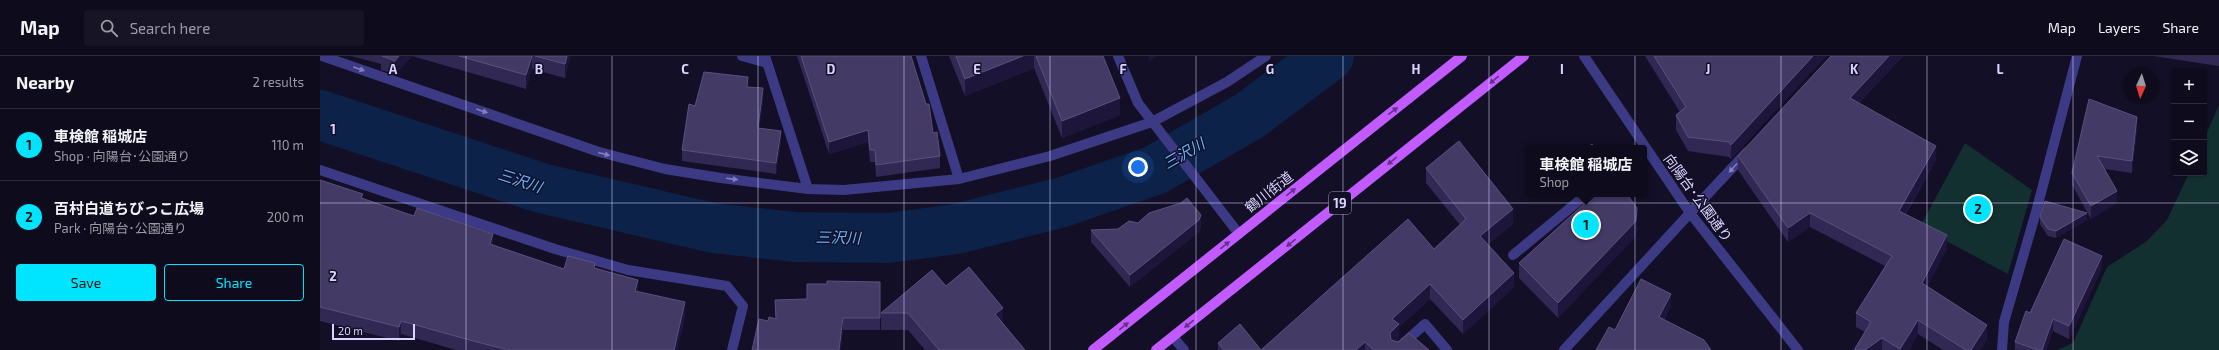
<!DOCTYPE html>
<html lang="en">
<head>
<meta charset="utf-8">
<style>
	:root { --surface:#0e0b1c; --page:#171425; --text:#f1f3f6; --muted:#9b9ba3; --line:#2e2b3b; --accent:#00e5ff }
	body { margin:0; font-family:"Exo 2","Noto Sans JP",sans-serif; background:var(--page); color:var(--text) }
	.controls { position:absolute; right:12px; top:12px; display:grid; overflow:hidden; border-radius:4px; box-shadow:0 1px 3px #0004 }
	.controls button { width:36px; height:36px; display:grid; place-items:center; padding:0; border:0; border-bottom:1px solid var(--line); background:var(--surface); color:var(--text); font:20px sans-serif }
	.compass { position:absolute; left:1803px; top:12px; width:36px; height:36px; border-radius:50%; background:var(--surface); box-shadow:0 1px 3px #0004; rotate:184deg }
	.scale { position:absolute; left:12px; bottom:10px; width:83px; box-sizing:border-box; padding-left:4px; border:2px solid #d9d4ff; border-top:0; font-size:11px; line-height:14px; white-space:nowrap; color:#d9d4ff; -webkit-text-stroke:3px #130f26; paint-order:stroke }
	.you { position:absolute; left:818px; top:111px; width:14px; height:14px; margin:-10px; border:3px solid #fff; border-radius:50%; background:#1a73e8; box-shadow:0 0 0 6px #1a73e833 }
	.badge { display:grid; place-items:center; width:26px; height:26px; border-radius:50%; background:var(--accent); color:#111; font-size:13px; font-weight:700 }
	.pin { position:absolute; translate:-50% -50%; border:2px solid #fff; box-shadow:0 1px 4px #0006 }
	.popup { position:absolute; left:1205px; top:89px; width:122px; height:52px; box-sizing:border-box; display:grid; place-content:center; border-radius:4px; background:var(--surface); filter:drop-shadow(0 1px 3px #0005); font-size:13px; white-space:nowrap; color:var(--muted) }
	.popup b { font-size:15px; color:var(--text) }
	.popup::after { content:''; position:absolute; left:50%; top:100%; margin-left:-8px; border:8px solid transparent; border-top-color:var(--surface) }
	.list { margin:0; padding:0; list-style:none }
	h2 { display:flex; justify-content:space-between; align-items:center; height:52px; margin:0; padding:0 16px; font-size:17px }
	h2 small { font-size:13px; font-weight:400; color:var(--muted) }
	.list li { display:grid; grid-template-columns:26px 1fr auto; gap:12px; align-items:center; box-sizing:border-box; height:72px; padding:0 16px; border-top:1px solid var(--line) }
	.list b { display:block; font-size:15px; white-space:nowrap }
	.list p { margin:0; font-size:13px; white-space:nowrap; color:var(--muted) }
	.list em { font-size:13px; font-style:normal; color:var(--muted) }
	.actions { display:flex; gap:8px; padding:12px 16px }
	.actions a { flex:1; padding:9px 0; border:1px solid var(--accent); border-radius:4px; text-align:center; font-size:14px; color:var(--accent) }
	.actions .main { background:var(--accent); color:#111 }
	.icon { flex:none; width:22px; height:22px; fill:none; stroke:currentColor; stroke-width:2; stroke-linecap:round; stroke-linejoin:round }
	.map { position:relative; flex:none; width:1899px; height:294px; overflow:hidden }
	header { display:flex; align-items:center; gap:24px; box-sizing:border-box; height:56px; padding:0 20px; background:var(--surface); border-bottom:1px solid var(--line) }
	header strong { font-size:19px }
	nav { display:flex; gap:22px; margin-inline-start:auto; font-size:14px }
	.search { width:280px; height:36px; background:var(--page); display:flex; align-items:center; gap:10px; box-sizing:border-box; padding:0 14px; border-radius:4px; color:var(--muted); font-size:15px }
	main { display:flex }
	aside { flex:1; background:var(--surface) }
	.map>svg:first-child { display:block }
</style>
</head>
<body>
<header>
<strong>Map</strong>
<div class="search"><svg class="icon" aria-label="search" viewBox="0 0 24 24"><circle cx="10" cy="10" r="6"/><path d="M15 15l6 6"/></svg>Search here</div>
<nav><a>Map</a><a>Layers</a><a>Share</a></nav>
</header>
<main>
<aside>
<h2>Nearby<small>2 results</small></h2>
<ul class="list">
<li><span class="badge">1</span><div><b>車検館 稲城店</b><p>Shop · 向陽台･公園通り</p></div><em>110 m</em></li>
<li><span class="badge">2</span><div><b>百村白道ちびっこ広場</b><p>Park · 向陽台･公園通り</p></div><em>200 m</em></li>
</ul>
<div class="actions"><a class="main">Save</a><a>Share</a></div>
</aside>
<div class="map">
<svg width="1899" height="294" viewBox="0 0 1899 294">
	<rect width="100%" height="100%" fill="#130f26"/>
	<!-- green -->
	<path fill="#12302f" d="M1899 49V294H1737L1753 287 1787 211 1827 185 1847 164 1869 117H1884V83Z
		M1645 87 1712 134 1688 218 1600 171Z"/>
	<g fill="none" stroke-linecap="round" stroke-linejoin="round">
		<!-- river -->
		<path stroke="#0c2248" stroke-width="50" d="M0 59 221 132 393 172 475 181 568 182 636 173 743 146 835 114 929 60 1009 0"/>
		<!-- service -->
		<path stroke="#3d3a85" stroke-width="10" d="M1193 199 1267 138
			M1682 294 1684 266 1716 156 1757 0"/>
		<!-- minor -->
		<path stroke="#3d3a85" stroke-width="10" d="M2 0 279 96 345 113 401 122 488 133 524 134 639 123 730 100 832 66 907 26 946 0
			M422 0 447 7
			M445 0 488 133
			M601 0 639 123
			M798 0 818 47 919 178
			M0 114 235 193 308 214 407 230 423 250 412 294
			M1370 157 1427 96
			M853 281 864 294
			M1076 294 1105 268 1127 294"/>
		<!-- tertiary -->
		<path stroke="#3d3a85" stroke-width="10" d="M1264 0 1370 157 1478 294
			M1244 294 1370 157"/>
		<!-- primary -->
		<path stroke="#c25bff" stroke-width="10" d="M773 294 1142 0
			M836 294 1204 0"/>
	</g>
	<!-- wall -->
	<path fill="#312854" d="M31 0H250L245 22 212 13 206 33 92 0 75 18 61 14V8Z
		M477 0H591L620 100V112L556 121 555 106H550L548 86 509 98Z
		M629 0H783L800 59 742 82 714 12 645 40Z
		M1325 0H1506L1411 103 1409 101 1368 95 1356 74V59L1360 56Z
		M1511 0H1583L1539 47 1616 104 1586 158 1627 193 1607 230 1667 283 1660 294H1623L1598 278 1589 294H1534L1545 276 1536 271V257L1565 210 1490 171 1468 186 1418 114V100Z
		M1833 0H1899V10Z
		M428 31 443 43 439 72 461 86 456 118 362 105V94L375 50Z
		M1817 73 1812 117 1785 113 1797 147 1771 163 1752 129V117Z
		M1106 112 1193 168 1168 188 1194 231 1143 278 1110 243 1079 271V283L1076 285 1109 294H941L1114 193 1140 169 1106 127Z
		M0 124 43 142 173 189 244 213H275L365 260 357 294H136L81 278 79 285 0 265Z
		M1269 138H1307L1317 167 1316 180 1238 262 1199 222V207L1269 144Z
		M1720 161 1767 164 1736 182 1728 180 1720 168Z
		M881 171 879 176 810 231 771 186V174Z
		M1782 212 1749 283 1733 275 1726 294H1695V286L1710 257Z
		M560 226V274H523L448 265 456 263 487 243Z
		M626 230 683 267 705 294H605L588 274H561V257Z
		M898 287 941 294H898Z"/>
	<!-- shaded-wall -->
	<path fill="#1d163a" d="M79 0H92L75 18V5Z
		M212 0V13L206 33V19Z
		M247 0H250L245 22V8Z
		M703 0H714V12L645 40V23Z
		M829 0H837L829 5Z
		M1493 0H1506L1411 103V89Z
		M1569 0H1583L1530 56V42Z
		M443 32V43L438 83V72Z
		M800 42V59L742 82V65Z
		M1817 61V73L1812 117V105Z
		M548 74V86L509 98V86Z
		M461 75V86L456 118V107Z
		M1616 90V104L1579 169V155Z
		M1797 135V147L1771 163V150Z
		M1317 152V167L1316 180 1238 262V247Z
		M1193 153V168L1160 194V180Z
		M1490 157V171L1468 186V172Z
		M1767 157V164L1736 182V175Z
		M881 159V171L879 176 810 231V219Z
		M173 178V192L170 188Z
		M1627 179V193L1602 241V227Z
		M1782 200V212L1749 283V270Z
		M1194 217V231L1143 278V264Z
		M318 224V237L315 235Z
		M1110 228V243L1079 271V283L1070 292V277L1072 263Z
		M1351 238V251L1339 275V261Z
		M365 246V260L357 294H354Z
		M683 252V268L675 258Z
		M523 262V274L521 294H519Z
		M1733 263V275L1726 294H1722Z
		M1598 264V278L1589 294H1580Z
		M81 265V278L79 285V271Z
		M1667 269V283L1660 294H1651Z
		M1562 282V294H1545Z
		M1045 286V294H1036Z"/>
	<!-- building -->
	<path fill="#433a66" stroke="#5a527e" d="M62 0H79L75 5Z
		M139 0H212L206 19Z
		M215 0H247L245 8Z
		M481 0H591L606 48H609L613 77 617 76 620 100 556 109 555 94H550L548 74 509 86Z
		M636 0H703L645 23Z
		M716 0H783L800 42 742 65Z
		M1334 0H1493L1411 89 1409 86 1368 81 1356 59 1366 51Z
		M1511 0H1569L1530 42 1616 90 1579 155 1627 179 1602 227 1667 269 1651 294H1646L1598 264 1580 293 1562 282 1545 294H1534L1551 266 1536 257 1572 200 1490 157 1468 172 1418 100Z
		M384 16 428 21 427 31 443 32 438 72 461 75 456 107 362 94 369 48 375 50Z
		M1769 43 1817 61 1812 105 1777 100 1797 135 1771 150 1752 117Z
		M1139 85 1193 153 1160 180 1194 217 1143 264 1110 228 1072 263 1079 268 1070 277 1071 284 1078 286 1089 277 1109 294H1054L1045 286 1036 294H941L1088 163 1114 193 1146 163 1106 112Z
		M1272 88 1274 92H1267Z
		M0 124 43 138 41 142 94 160 97 152 173 178 170 188 244 213 248 200 275 207 274 212 318 224 315 235 365 246 354 294H189L157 286 81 265 79 271 0 251Z
		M1275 138H1307L1317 152 1316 165 1238 247 1199 207Z
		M867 142 881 159 879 164 810 219 771 174 798 173 809 165 818 167 829 157 861 147Z
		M1725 145 1767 157 1736 175 1728 173 1720 161Z
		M1744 183 1782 200 1749 270 1733 263 1722 294H1718L1695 286 1706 255 1710 257Z
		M649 211 683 252 675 258 705 294H619L588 257H561L612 214 626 230Z
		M1321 223 1351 238 1339 261 1384 284 1391 294H1276L1289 271 1295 274Z
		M507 225 560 226V262H523L519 294H432L439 263 448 265 449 261 456 263 455 244 487 243V228H507Z
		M920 268 941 294H904L898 287Z"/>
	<!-- one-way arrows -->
	<defs><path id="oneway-solid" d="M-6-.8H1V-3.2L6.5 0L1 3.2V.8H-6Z"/></defs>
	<g fill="#837fbc">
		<use href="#oneway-solid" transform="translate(39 13) rotate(19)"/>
		<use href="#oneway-solid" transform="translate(162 55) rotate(19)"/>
		<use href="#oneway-solid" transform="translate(284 98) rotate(15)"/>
		<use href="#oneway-solid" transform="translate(1413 112) rotate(132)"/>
		<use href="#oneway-solid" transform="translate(412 123) rotate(7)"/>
	</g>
	<g fill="#623188">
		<use href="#oneway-solid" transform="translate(1174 24) rotate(141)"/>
		<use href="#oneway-solid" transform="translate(1073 55) rotate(-38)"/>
		<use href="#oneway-solid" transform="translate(1072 105) rotate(141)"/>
		<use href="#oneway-solid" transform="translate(971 136) rotate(-38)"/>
		<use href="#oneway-solid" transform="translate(971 187) rotate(141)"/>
		<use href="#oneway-solid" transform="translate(905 189) rotate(-39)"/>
		<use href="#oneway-solid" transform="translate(869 268) rotate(141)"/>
		<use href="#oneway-solid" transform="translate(804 270) rotate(-39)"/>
	</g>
	<!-- grid -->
	<path fill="none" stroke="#d9d4ff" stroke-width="1" stroke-opacity="0.55" d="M146 0V294M292 0V294M438 0V294M584 0V294M730 0V294M876 0V294M1023 0V294M1169 0V294M1315 0V294M1461 0V294M1607 0V294M1753 0V294M0 147H1899"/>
	<g text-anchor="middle" stroke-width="3" stroke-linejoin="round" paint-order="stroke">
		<!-- shield labels -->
		<rect fill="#130f26" stroke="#9e99be" stroke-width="1" x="1009" y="136" width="22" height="22" rx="3"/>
		<g font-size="13" font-weight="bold" fill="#d9d4ff">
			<text x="1020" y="152">19</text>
		</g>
		<!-- street labels -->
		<g font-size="14" fill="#d9d4ff" stroke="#130f26">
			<text transform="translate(949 136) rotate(-38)" y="5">鶴川街道</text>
			<text transform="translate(1378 142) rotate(54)" y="5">向陽台･公園通り</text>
		</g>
		<!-- water labels -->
		<g font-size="15" font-style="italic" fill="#62b6ff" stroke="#130f26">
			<text transform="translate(864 98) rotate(-30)" y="5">三沢川</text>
			<text transform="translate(200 125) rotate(18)" y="5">三沢川</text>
			<text transform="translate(518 182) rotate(1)" y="5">三沢川</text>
		</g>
	</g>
	<g font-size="13" text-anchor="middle" font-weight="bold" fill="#d9d4ff" stroke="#130f26" stroke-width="3" stroke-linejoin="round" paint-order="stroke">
		<text x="73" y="18">A</text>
		<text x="219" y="18">B</text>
		<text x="365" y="18">C</text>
		<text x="511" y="18">D</text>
		<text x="657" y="18">E</text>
		<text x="803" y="18">F</text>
		<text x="950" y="18">G</text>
		<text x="1096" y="18">H</text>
		<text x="1242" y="18">I</text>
		<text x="1388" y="18">J</text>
		<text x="1534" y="18">K</text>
		<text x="1680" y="18">L</text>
		<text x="13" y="78">1</text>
		<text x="13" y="225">2</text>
	</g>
</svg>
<div class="controls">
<button>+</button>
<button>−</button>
<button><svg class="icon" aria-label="layers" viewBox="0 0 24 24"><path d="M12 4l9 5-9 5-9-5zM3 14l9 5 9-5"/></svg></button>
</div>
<svg class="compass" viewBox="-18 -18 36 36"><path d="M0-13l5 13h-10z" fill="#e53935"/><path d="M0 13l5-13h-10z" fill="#9b9ba3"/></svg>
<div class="scale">20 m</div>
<div class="you"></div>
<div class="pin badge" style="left:1266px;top:169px">1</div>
<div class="popup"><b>車検館 稲城店</b>Shop</div>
<div class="pin badge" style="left:1658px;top:153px">2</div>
</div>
</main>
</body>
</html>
